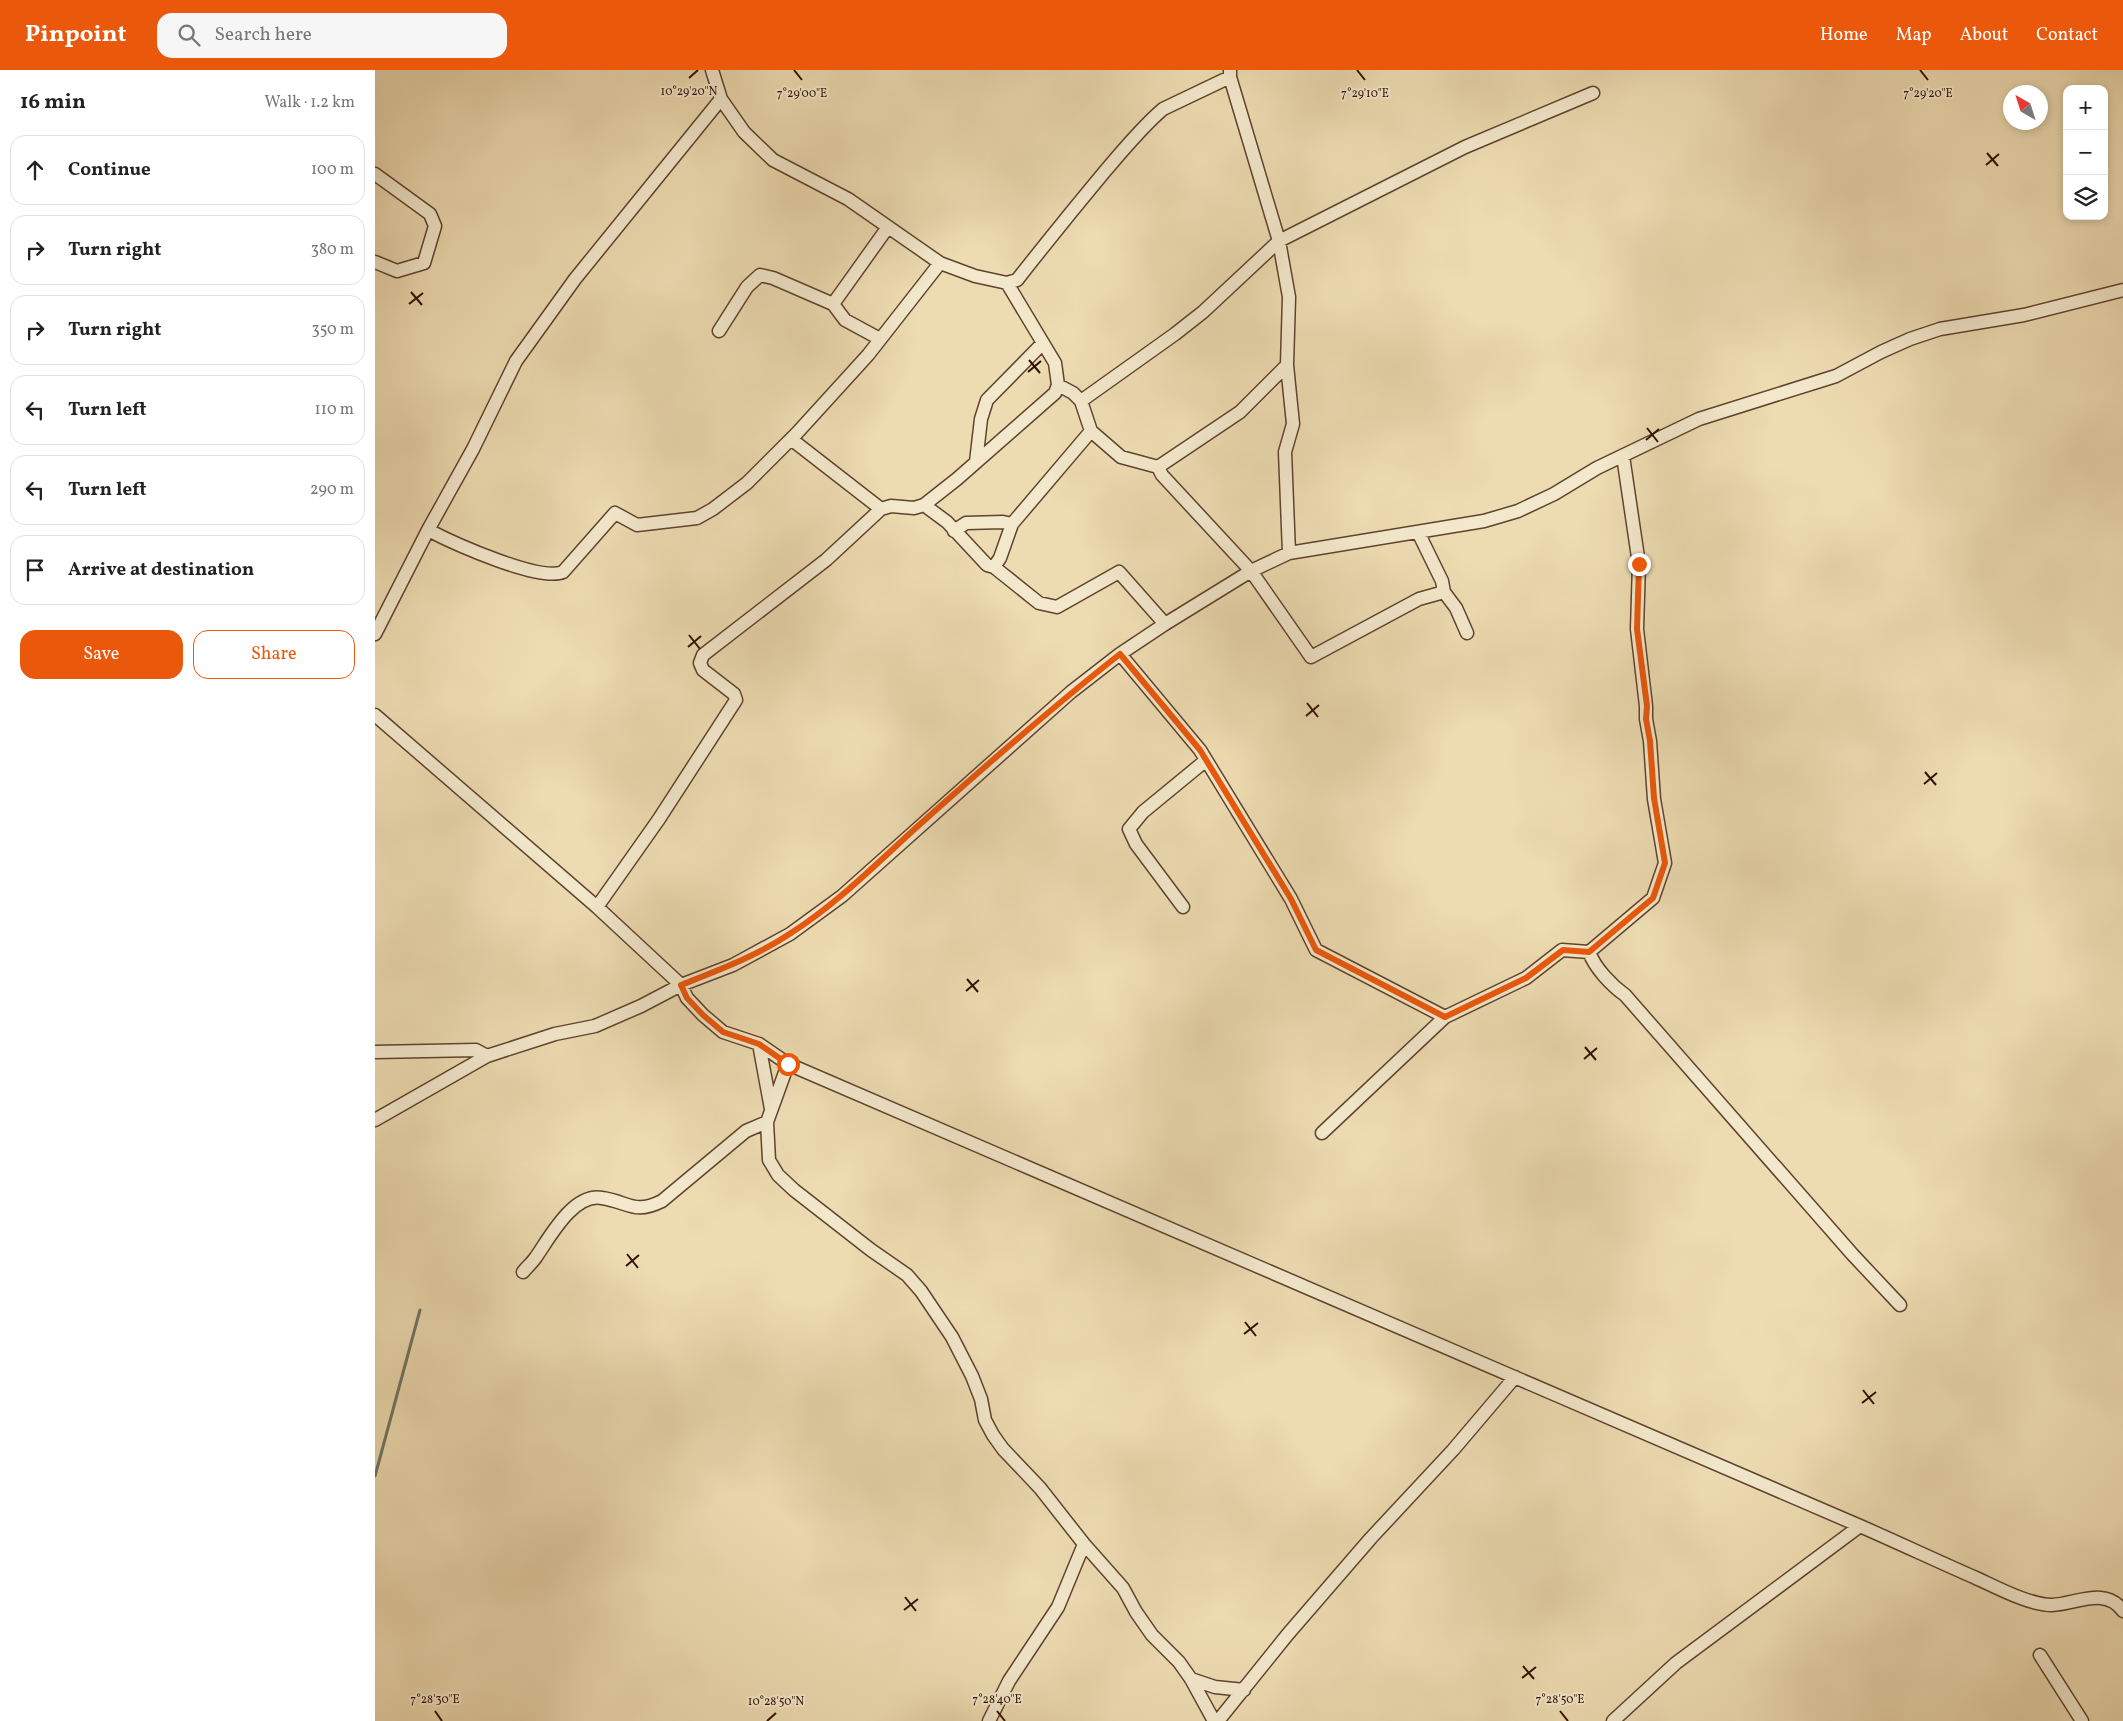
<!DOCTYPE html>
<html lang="en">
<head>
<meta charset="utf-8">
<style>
	:root { --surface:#fff; --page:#f6f6f6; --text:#222; --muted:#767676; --line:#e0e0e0; --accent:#ea580c }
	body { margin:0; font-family:Vollkorn,serif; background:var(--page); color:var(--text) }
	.controls { position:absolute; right:15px; top:15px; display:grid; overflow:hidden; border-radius:10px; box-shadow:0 2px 8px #0003 }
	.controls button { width:45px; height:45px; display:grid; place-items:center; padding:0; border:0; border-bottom:1px solid var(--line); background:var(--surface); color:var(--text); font:25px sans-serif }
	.compass { position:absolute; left:1628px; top:15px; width:45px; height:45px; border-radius:50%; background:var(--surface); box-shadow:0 2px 8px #0003; rotate:321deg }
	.stop { position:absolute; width:15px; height:15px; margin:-11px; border:4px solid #ea580c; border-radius:50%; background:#fff }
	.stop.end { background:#ea580c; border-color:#fff; box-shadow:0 1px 5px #0008 }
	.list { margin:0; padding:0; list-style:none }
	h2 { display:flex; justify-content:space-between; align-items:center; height:65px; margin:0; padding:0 20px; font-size:21px }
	h2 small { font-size:16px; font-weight:400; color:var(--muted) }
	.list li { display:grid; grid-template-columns:32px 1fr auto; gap:15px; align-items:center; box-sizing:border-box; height:70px; margin:0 10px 10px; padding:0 10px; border:1px solid var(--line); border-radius:15px }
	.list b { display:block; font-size:19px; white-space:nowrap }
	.list em { font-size:16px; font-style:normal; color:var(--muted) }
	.actions { display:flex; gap:10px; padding:15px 20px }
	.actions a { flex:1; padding:11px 0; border:1px solid var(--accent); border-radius:15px; text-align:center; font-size:18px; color:var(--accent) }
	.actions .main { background:var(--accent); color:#fff }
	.icon { flex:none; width:28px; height:28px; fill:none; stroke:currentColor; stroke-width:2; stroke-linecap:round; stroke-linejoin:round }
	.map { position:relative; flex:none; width:1748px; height:1651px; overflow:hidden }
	header { display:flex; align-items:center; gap:30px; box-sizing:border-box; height:70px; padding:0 25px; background:var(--accent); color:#fff }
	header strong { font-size:24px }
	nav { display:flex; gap:28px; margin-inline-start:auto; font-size:18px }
	.search { width:350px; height:45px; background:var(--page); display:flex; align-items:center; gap:12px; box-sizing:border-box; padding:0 18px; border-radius:15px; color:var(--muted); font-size:19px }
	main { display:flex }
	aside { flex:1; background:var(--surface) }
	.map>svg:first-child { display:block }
</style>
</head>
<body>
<header>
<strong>Pinpoint</strong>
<div class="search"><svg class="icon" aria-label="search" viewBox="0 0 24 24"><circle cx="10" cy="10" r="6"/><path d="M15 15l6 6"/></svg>Search here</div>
<nav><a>Home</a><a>Map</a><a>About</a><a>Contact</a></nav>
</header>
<main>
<aside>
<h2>16 min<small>Walk · 1.2 km</small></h2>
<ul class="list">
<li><svg class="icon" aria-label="ahead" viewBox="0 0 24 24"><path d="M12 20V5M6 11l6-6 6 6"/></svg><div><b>Continue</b></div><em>100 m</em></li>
<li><svg class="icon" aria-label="right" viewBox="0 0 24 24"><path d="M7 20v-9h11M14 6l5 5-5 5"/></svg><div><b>Turn right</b></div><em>380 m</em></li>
<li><svg class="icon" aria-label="right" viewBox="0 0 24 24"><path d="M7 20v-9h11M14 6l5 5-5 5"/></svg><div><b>Turn right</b></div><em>350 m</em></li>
<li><svg class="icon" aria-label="left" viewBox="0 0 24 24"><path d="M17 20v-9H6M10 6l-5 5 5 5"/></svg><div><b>Turn left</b></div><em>110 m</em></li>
<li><svg class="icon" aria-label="left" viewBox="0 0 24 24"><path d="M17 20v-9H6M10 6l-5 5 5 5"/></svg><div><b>Turn left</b></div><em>290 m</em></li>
<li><svg class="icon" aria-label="arrive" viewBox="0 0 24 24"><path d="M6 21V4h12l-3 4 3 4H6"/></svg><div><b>Arrive at destination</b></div></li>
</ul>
<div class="actions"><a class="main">Save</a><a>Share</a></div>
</aside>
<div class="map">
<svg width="1748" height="1651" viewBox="0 0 1748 1651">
	<rect width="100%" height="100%" fill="#eddbb1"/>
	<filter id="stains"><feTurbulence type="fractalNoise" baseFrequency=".004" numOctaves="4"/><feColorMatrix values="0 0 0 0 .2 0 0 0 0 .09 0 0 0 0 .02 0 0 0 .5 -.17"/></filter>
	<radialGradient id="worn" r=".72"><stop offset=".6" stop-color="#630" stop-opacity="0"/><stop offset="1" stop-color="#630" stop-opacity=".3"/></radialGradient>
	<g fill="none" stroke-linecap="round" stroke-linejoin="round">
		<!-- stream -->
		<path stroke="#6f7767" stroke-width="3" d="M0 1406 45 1240"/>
		<defs>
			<path id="minor" d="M337 0 346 29 369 62 398 90 473 129 565 193 600 206 632 213 642 210C671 173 701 136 731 100 749 79 767 57 788 39L855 7
				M855 0V7L904 171 914 227 912 295 918 354 910 382 914 483
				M0 104 55 144 60 156 49 193 22 201 0 192
				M458 234 513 157
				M344 261 372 217 385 205 398 208 458 234 470 250 505 269
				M683 315 698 323 706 331 716 361 746 387 783 397 787 405 876 501 936 587 1044 529 1069 522
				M706 331 800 264 828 242 904 171 1090 77 1218 23
				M416 369 506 439
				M601 392 606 349 612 330 668 273
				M783 397 865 342 912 295
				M549 435 572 452 612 495 619 497 664 533 682 537 744 502 790 554
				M53 460C78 473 164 512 188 502L240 443 262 455 322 448 338 439 372 413 422 363 493 285 565 193
				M579 461 591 453 628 452 637 454
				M1043 462 1067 511 1069 522 1081 538 1092 563
				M619 497 625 488 637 454 716 361
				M0 564 53 460 98 379 141 291 200 209 346 29
				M745 584 825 680 916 829 941 880 1070 947
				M0 645 222 837 306 915 312 928 328 945 348 962 384 974 413 994 1485 1456C1524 1473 1562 1491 1601 1508 1621 1517 1654 1535 1677 1535 1701 1534 1731 1516 1748 1541
				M222 837 284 749 361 630 359 624 328 600 325 593 328 585 451 490 506 439 516 436 539 438 549 435 582 409 680 323 683 315 680 293 632 213
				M808 837 761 774 754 759 768 742 830 691
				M1214 882C1220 898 1236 915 1250 925L1478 1185 1525 1235
				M384 974 396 1039
				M0 982 101 980 112 986
				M413 994 392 1052 394 1090 403 1105 419 1120 496 1180 532 1205 546 1221 577 1267 597 1306 606 1329 610 1350 618 1365 628 1379 665 1418 709 1474 748 1518 761 1542 777 1565 804 1592 816 1609 839 1651
				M0 1050 112 986 180 964 220 956 266 936 306 915 358 895 415 864 467 826 696 622 745 584 790 554 876 501 914 483 1109 451 1143 441 1179 424 1222 398 1324 349 1461 306 1506 282 1535 269 1565 259 1649 245 1748 220
				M947 1063 1070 947 1151 908 1187 880 1214 882 1278 828 1290 793 1279 729 1275 671 1271 649V636L1262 559 1264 494 1248 386
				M148 1202C152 1197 157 1193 161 1187 175 1167 198 1123 227 1128 254 1132 259 1145 287 1131L371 1061 392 1052
				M1665 1585 1707 1651
				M816 1609 840 1617 869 1620
				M614 1651 634 1611 683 1537 709 1474
				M843 1651 913 1564 996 1468 1078 1380 1140 1307
				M1238 1651 1301 1593 1485 1456"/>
		</defs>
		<!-- minor casing -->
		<use href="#minor" stroke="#5f432e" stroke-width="15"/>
		<!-- minor -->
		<use href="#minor" stroke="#f3e8cc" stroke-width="12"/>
	</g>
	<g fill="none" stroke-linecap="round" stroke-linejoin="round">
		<!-- route -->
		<path stroke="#ea580c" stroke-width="6" d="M413 994 384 974 348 962 328 945 312 928 306 915C344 900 382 886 416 863 463 833 502 793 543 756 609 697 675 639 745 584L825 680 916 829 941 880 1070 947 1151 908 1188 880 1214 882 1278 828 1290 793 1279 728 1275 671 1271 649 1272 636 1262 559 1264 494"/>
	</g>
	<!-- ticks -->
	<path fill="none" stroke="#301003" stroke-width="2" d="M419 0 427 10M982 0 990 10M1545 0 1553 10M314 8 323 0M1612 83 1623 96M1611 95 1624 84M36 222 47 235M34 234 48 223M654 290 665 303M653 302 666 291M1272 358 1283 372M1271 370 1284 359M314 565 325 579M313 577 326 566M932 633 943 647M931 646 944 635M1550 702 1561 715M1549 714 1562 703M592 909 603 922M591 921 604 910M1210 977 1221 990M1209 989 1222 978M252 1184 263 1198M251 1196 264 1185M870 1252 881 1266M869 1264 883 1253M1488 1320 1499 1334M1487 1333 1501 1322M530 1527 541 1541M529 1540 543 1529M1148 1596 1159 1609M1147 1608 1161 1597M60 1641 67 1651M622 1641 630 1651M1185 1641 1193 1651M392 1651 401 1643"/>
	<g font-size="12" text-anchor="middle" fill="#301003" stroke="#f3e8cc" stroke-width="4" stroke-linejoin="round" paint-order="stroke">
		<text x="314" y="25">10°29'20"N</text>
		<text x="1553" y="27">7°29'20"E</text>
		<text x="427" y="27">7°29'00"E</text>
		<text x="990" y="27">7°29'10"E</text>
		<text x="60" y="1633">7°28'30"E</text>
		<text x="622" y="1633">7°28'40"E</text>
		<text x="1185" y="1633">7°28'50"E</text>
		<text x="401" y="1635">10°28'50"N</text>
	</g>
	<rect width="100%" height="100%" filter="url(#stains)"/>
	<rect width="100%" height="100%" fill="url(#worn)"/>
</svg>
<div class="controls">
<button>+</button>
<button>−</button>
<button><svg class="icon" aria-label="layers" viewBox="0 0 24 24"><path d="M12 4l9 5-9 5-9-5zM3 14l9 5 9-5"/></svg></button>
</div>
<svg class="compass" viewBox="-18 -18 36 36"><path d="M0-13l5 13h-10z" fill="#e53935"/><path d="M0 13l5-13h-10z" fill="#767676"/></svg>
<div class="stop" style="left:413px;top:994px"></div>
<div class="stop end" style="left:1264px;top:494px"></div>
</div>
</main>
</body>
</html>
